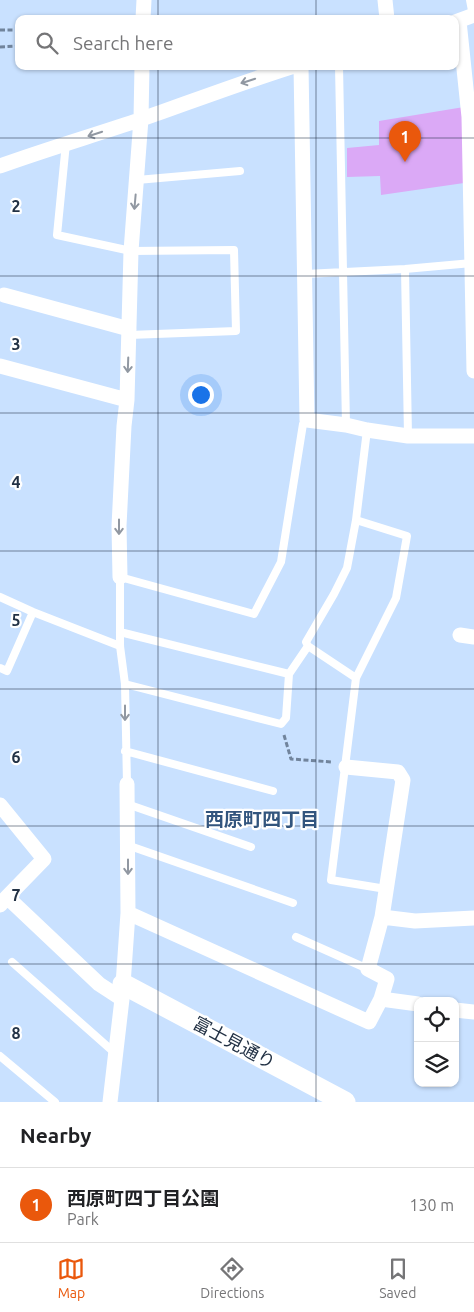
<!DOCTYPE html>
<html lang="en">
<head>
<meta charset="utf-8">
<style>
	:root { --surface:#fff; --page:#f6f6f6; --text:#202124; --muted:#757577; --line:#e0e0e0; --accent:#ea580c }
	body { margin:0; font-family:Ubuntu,"Noto Sans JP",sans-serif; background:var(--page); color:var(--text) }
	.controls { position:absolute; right:15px; bottom:15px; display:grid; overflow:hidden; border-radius:10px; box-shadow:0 1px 4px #0004 }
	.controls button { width:45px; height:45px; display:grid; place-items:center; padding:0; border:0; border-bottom:1px solid var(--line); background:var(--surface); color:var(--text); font:25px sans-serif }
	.you { position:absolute; left:200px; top:394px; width:18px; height:18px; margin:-12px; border:4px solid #fff; border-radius:50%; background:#1a73e8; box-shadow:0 0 0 8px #1a73e833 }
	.badge { display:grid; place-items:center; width:32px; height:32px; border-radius:50%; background:var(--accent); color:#fff; font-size:16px; font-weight:700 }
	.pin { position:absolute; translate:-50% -41px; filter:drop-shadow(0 1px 2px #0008) }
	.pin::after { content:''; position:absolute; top:26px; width:18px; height:15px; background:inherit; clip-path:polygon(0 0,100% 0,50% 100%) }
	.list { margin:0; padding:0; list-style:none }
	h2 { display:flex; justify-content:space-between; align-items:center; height:65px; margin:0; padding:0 20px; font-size:21px }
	h2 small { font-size:16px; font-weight:400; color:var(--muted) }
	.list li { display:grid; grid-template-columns:32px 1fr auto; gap:15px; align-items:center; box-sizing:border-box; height:75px; padding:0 20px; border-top:1px solid var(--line) }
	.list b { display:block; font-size:19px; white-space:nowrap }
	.list p { margin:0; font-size:16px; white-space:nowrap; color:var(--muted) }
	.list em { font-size:16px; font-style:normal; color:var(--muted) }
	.icon { flex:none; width:28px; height:28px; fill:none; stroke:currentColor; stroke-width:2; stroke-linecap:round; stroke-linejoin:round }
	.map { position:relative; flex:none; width:474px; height:1102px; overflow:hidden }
	.search { position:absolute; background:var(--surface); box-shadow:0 1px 4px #0004; left:15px; right:15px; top:15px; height:55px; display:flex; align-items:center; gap:12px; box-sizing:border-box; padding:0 18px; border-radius:10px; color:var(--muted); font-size:19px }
	.sheet { height:140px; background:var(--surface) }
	nav { display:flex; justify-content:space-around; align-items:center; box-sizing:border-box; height:70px; border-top:1px solid var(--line); background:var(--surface); font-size:14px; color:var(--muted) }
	nav a { display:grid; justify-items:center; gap:2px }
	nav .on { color:var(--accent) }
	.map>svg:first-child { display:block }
</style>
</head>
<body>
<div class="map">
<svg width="474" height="1102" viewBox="0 0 474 1102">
	<rect width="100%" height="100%" fill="#c9e1ff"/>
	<!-- green -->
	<path fill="#dba9f6" d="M464 107V183L381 195 380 176 347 177V148L379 145V121Z"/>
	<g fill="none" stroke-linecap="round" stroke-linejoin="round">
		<!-- path -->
		<path stroke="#71849c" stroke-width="3" stroke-dasharray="5 2.5" stroke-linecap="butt" d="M0 30H19
			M0 47 19 46
			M284 735 291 759 332 762"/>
		<!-- lane -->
		<path stroke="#fff" stroke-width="8" d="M470 0 473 16
			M339 66 346 425
			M66 143 57 235 131 251 234 250 236 331 129 335
			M137 180 240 171
			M405 269 408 436
			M305 274 405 269 472 263
			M356 520 407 536 396 598 356 678 331 880 386 889
			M0 597 33 612 120 646
			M120 632 289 674
			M308 646 356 678
			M0 668 7 671 33 612
			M125 684 281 724 286 718 289 674 308 646 306 642 334 594 347 568 356 520 367 430
			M125 751 273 791
			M127 784 125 684 120 646V577L254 614 281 562 303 424 307 420
			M127 804 251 847
			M127 845 293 903
			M296 937 368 969
			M12 962 116 1054
			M0 1056 55 1102"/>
		<!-- street -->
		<path stroke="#fff" stroke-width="15" d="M385 0 387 19
			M143 19 144 0
			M459 21 469 117 474 371
			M455 22 474 15
			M301 66 307 420 346 425 367 430 408 436H474
			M0 166C47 149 95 135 142 119 193 101 243 82 294 66
			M4 295 129 329
			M0 366 127 400
			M120 577 119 526 124 426 127 400 131 251 141 119 142 66
			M460 635 474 637
			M0 805 44 859 7 897
			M0 905 7 897 99 984 122 999
			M128 913 369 1022 381 999 387 979 368 969 382 917 403 780 398 772 346 767
			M382 917 415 921 474 918
			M381 999 418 1004
			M455 1010 474 1012
			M110 1102 122 999 128 913 127 784"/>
		<!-- secondary -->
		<path stroke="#fff" stroke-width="21" d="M123 984 345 1102"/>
	</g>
	<!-- one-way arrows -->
	<defs><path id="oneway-shaft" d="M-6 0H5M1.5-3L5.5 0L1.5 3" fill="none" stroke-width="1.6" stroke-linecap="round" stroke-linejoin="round" transform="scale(1.25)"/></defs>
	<g stroke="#9198a2">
		<use href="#oneway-shaft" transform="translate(248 81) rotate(162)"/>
		<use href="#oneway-shaft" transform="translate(95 134) rotate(162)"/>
		<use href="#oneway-shaft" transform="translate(135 202) rotate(95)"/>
		<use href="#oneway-shaft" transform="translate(128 365) rotate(92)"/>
		<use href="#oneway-shaft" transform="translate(119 527) rotate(90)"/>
		<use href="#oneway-shaft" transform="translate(125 713) rotate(90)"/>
		<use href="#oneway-shaft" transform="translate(128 867) rotate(90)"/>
	</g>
	<!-- grid -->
	<path fill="none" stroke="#233245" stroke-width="1" stroke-opacity="0.55" d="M158 0V19M316 0V19M158 66V1102M316 66V1102M0 138H474M0 276H474M0 413H474M0 551H474M0 689H474M0 826H474M0 964H474"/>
	<g text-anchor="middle" stroke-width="4.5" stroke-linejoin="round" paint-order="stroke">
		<!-- street labels -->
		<g font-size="18" fill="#233245" stroke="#fff">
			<text transform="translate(234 1043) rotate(28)" y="6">富士見通り</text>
		</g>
		<!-- neighbourhood labels -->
		<g font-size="19" font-weight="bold" fill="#32557e" stroke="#fff">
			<text x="262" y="826">西原町四丁目</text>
		</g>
	</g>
	<g font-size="16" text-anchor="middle" font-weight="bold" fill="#233245" stroke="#fff" stroke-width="4.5" stroke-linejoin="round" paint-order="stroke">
		<text x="16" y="212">2</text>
		<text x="16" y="350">3</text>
		<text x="16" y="488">4</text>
		<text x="16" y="626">5</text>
		<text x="16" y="763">6</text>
		<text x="16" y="901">7</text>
		<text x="16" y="1039">8</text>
	</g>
</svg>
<div class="controls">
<button><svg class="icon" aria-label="locate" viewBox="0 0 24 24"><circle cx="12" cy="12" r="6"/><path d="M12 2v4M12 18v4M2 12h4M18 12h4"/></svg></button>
<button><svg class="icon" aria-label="layers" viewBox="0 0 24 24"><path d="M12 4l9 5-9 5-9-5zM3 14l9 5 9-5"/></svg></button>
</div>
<div class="you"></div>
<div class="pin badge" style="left:405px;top:162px">1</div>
<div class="search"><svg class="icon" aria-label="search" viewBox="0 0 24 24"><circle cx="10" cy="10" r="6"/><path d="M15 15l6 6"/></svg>Search here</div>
</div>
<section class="sheet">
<h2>Nearby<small></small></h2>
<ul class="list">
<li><span class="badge">1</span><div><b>西原町四丁目公園</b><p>Park</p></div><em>130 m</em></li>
</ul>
</section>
<nav>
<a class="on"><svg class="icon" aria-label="map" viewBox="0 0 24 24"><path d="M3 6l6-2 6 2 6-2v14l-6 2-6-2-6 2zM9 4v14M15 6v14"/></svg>Map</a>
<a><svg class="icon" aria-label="directions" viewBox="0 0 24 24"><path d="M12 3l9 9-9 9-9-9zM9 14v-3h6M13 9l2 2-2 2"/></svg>Directions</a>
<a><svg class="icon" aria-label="saved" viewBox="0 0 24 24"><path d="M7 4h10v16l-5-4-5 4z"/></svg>Saved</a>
</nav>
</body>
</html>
